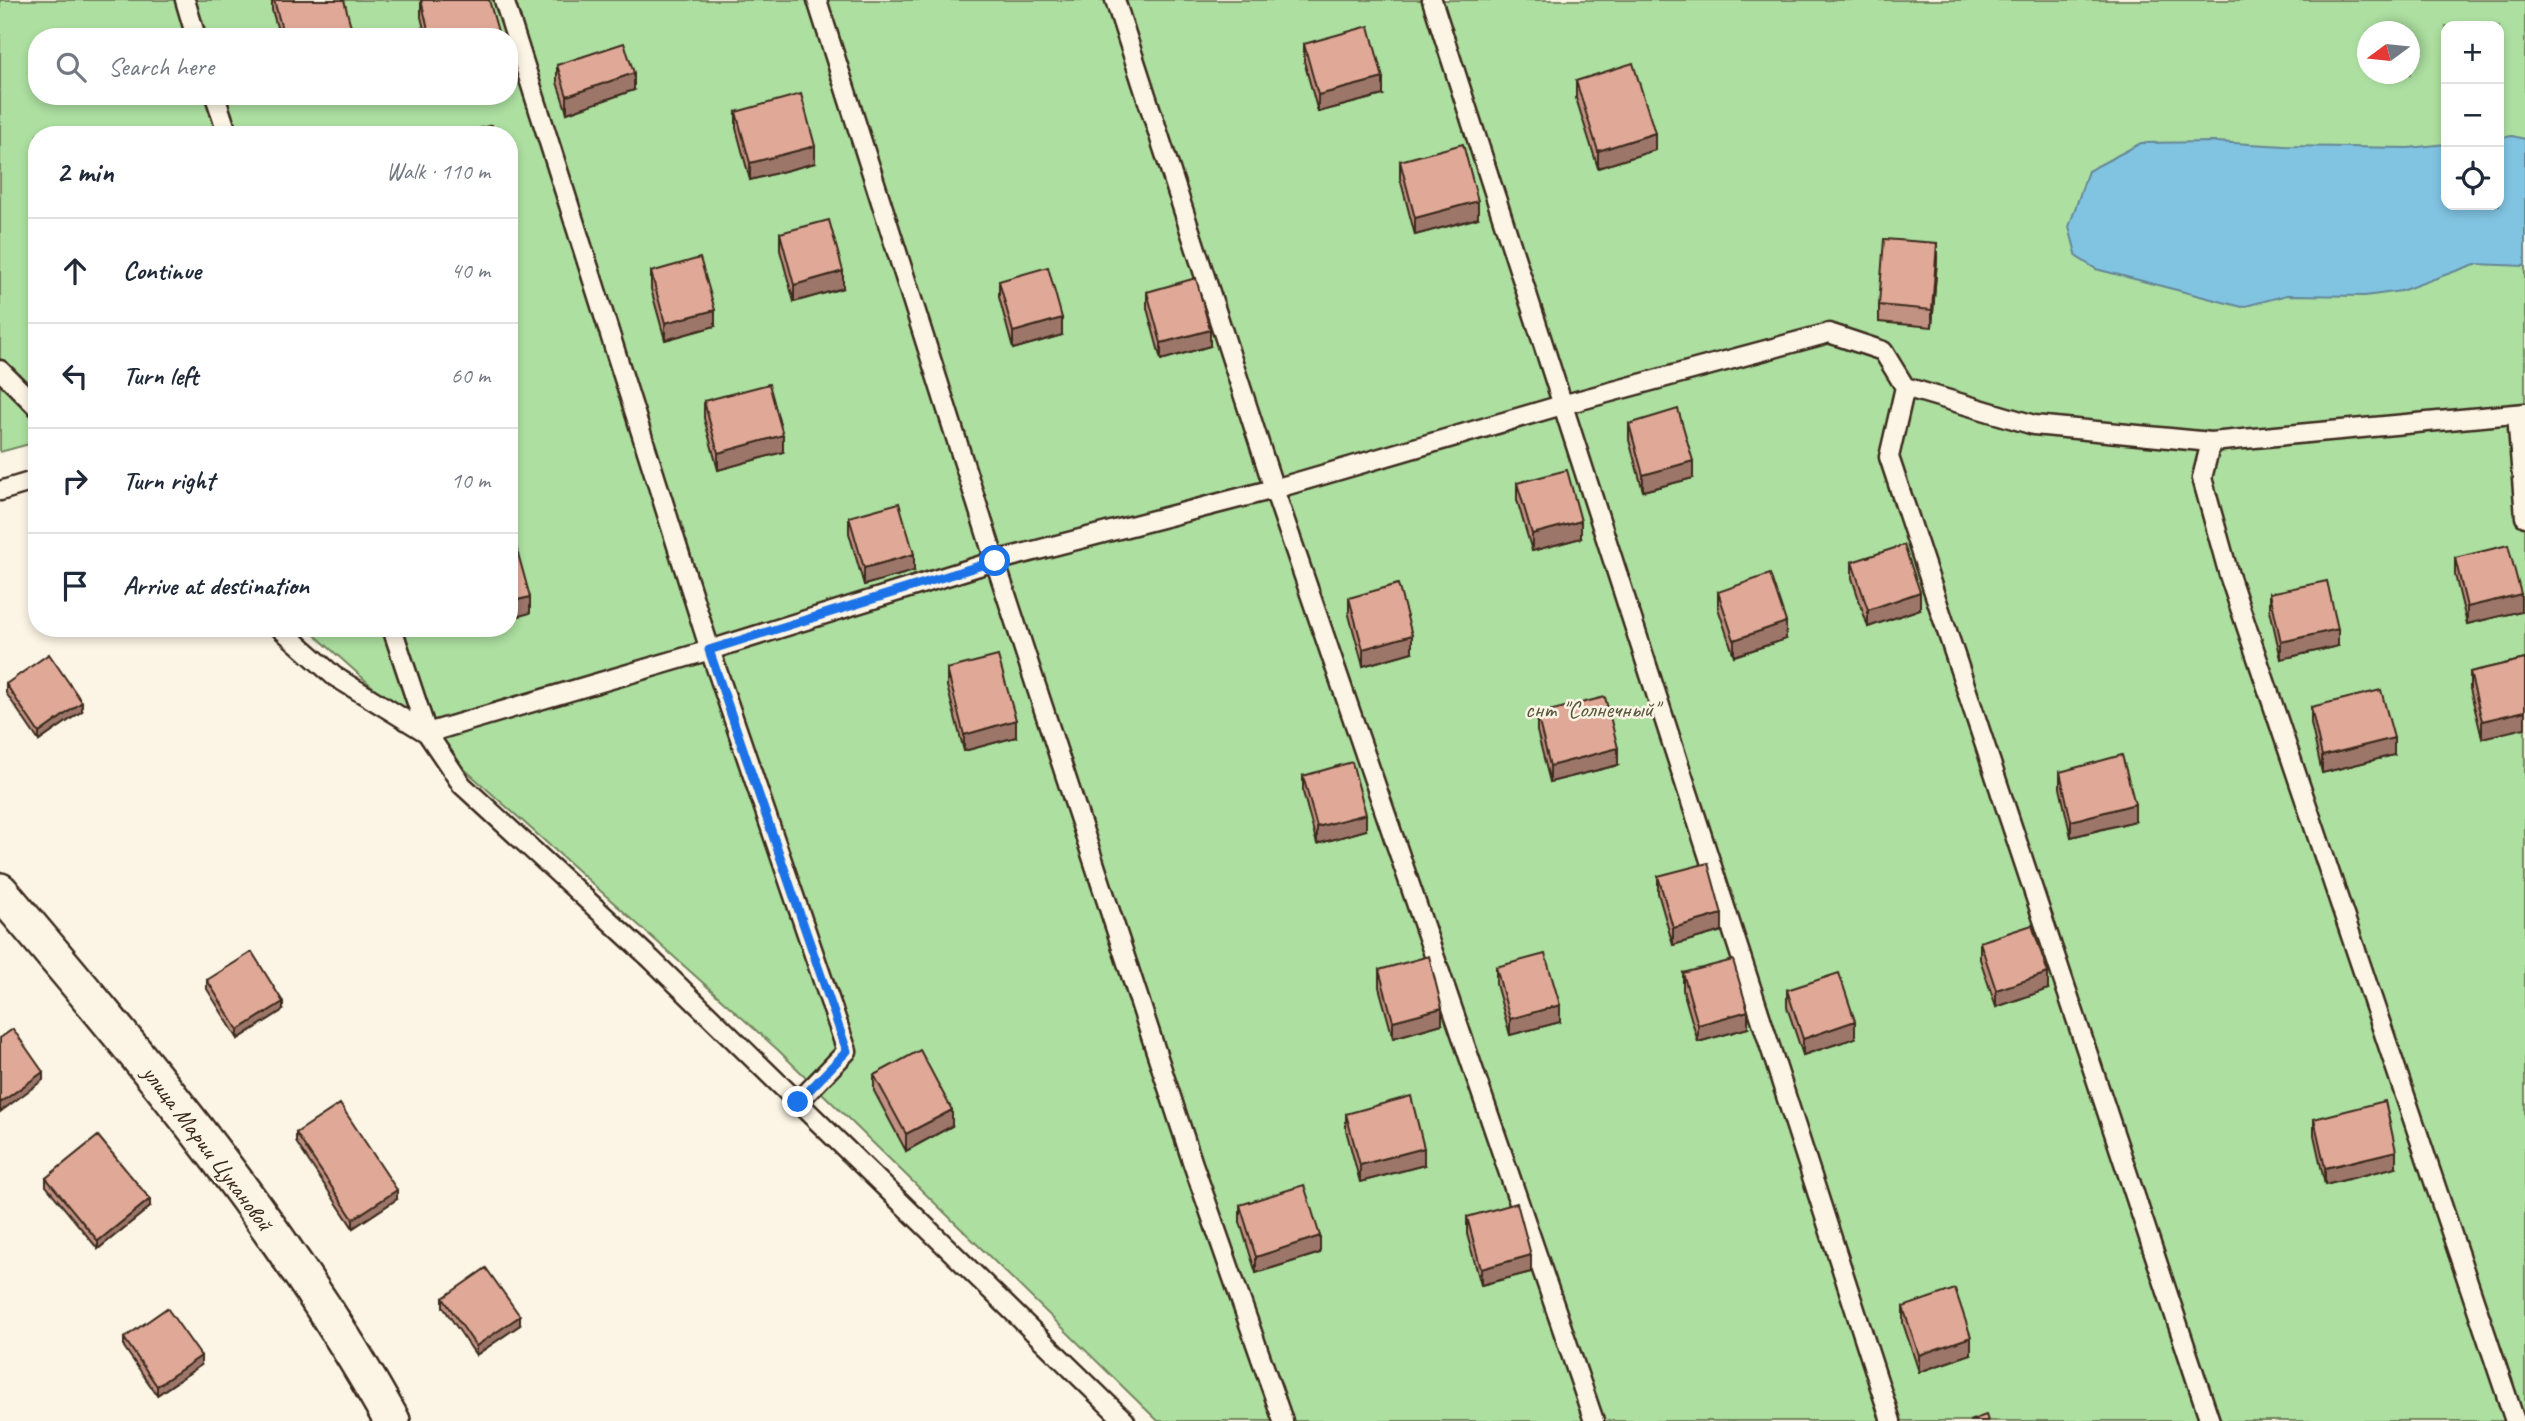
<!DOCTYPE html>
<html lang="en">
<head>
<meta charset="utf-8">
<style>
	:root { --surface:#fff; --page:#f6f6f7; --text:#1f2937; --muted:#747a83; --line:#e0e1e3 }
	body { margin:0; font-family:Caveat,sans-serif; background:var(--page); color:var(--text) }
	.controls { position:absolute; right:21px; top:21px; display:grid; overflow:hidden; border-radius:14px; box-shadow:0 4px 10px #0003 }
	.controls button { width:63px; height:63px; display:grid; place-items:center; padding:0; border:0; border-bottom:2px solid var(--line); background:var(--surface); color:var(--text); font:35px sans-serif }
	.compass { position:absolute; left:2357px; top:21px; width:63px; height:63px; border-radius:50%; background:var(--surface); box-shadow:0 4px 10px #0003; rotate:255deg }
	.stop { position:absolute; width:21px; height:21px; margin:-16px; border:5px solid #1a73e8; border-radius:50%; background:#fff }
	.stop.end { background:#1a73e8; border-color:#fff; box-shadow:0 2px 7px #0008 }
	.list { margin:0; padding:0; list-style:none }
	h2 { display:flex; justify-content:space-between; align-items:center; height:91px; margin:0; padding:0 28px; font-size:30px }
	h2 small { font-size:23px; font-weight:400; color:var(--muted) }
	.list li { display:grid; grid-template-columns:46px 1fr auto; gap:21px; align-items:center; box-sizing:border-box; height:105px; padding:0 28px; border-top:2px solid var(--line) }
	.list b { display:block; font-size:26px; white-space:nowrap }
	.list em { font-size:23px; font-style:normal; color:var(--muted) }
	.icon { flex:none; width:38px; height:38px; fill:none; stroke:currentColor; stroke-width:2; stroke-linecap:round; stroke-linejoin:round }
	.map { position:relative; flex:none; width:2525px; height:1421px; overflow:hidden }
	.search { position:absolute; background:var(--surface); box-shadow:0 4px 10px #0003; left:28px; top:28px; width:490px; height:77px; display:flex; align-items:center; gap:18px; box-sizing:border-box; padding:0 24px; border-radius:28px; color:var(--muted); font-size:26px }
	.panel { position:absolute; background:var(--surface); box-shadow:0 4px 10px #0003; left:28px; top:126px; width:490px; height:511px; border-radius:28px }
	.map>svg:first-child { display:block }
</style>
</head>
<body>
<div class="map">
<svg width="2525" height="1421" viewBox="0 0 2525 1421">
	<rect width="100%" height="100%" fill="#fcf5e5"/>
	<filter id="ink" filterUnits="userSpaceOnUse"><feTurbulence type="fractalNoise" baseFrequency=".0143" numOctaves="2"/><feDisplacementMap in="SourceGraphic" scale="14" xChannelSelector="R" yChannelSelector="G"/><feConvolveMatrix kernelMatrix="1 2 1 2 8 2 1 2 1" color-interpolation-filters="sRGB"/></filter>
	<g filter="url(#ink)">
		<!-- green -->
		<path fill="#acdfa0" stroke="#74845f" stroke-width="2" fill-rule="evenodd" d="M0 0H2525V1421H1158L778 1050 307 628H509V135H37V442L0 452ZM2446 26H2499V205H2446ZM2368 32H2410V74H2368ZM37 37H509V96H37Z"/>
		<!-- water -->
		<path fill="#81c4e2" stroke="#658694" stroke-width="2" d="M2512 136 2525 139V266L2475 264 2401 291 2365 296 2287 295 2242 307 2096 269 2077 257 2069 227 2088 171 2141 143 2215 142 2285 146 2408 148 2446 144V205H2499V138Z"/>
		<g fill="none" stroke-linecap="round" stroke-linejoin="round">
			<defs>
				<path id="lane" d="M185 0 196 37
					M504 0 710 650 847 1051 798 1102
					M817 0 995 561 1193 1164 1283 1421
					M1115 0 1274 489 1594 1421
					M1432 0 1891 1421
					M215 96 228 135
					M0 370 37 407
					M1905 387 1889 457 2210 1421
					M2517 414 2525 517
					M2211 442 2202 478 2229 575 2515 1421
					M0 491 37 480
					M280 628 334 676 427 733 710 650 995 561 1274 489 1562 405 1829 333 1883 351 1905 387 2034 425 2211 442 2525 413
					M392 628 427 733 462 785 651 959 1125 1421"/>
				<path id="street" d="M0 891C142 1059 285 1228 392 1421"/>
			</defs>
			<!-- lane casing -->
			<use href="#lane" stroke="#3b2a1e" stroke-width="23"/>
			<!-- street casing -->
			<use href="#street" stroke="#3b2a1e" stroke-width="40"/>
			<!-- lane -->
			<use href="#lane" stroke="#fcf5e5" stroke-width="18"/>
			<!-- street -->
			<use href="#street" stroke="#fcf5e5" stroke-width="35"/>
		</g>
		<!-- wall -->
		<path fill="#c19182" stroke="#3b2a1e" stroke-width="2" d="M272 0H344L351 37H280L272 10Z
			M421 0 499 37H426L421 17Z
			M1304 44 1383 95 1318 112 1304 61Z
			M557 65 634 90 567 113 557 82Z
			M1576 81 1655 150 1598 168 1576 98Z
			M736 112 815 163 750 180 736 128Z
			M1400 161 1478 218 1415 235 1400 178Z
			M780 233 843 288 794 302 780 250Z
			M1937 259 1932 327 1879 322V305Z
			M651 272 715 326 665 340 651 289Z
			M999 281 1062 335 1013 349 999 297Z
			M1147 292 1210 346 1161 360 1147 308Z
			M704 401 783 452 718 470 704 418Z
			M1629 424 1693 478 1643 491 1629 440Z
			M1517 483 1581 538 1532 551 1517 500Z
			M849 517 914 571 864 585 849 533Z
			M2455 558 2521 611 2467 624 2455 575Z
			M1852 562 1920 609 1868 627 1852 578Z
			M1718 592 1786 639 1734 656 1718 608Z
			M2270 593 2338 646 2281 659 2270 610Z
			M1349 598 1412 652 1363 666 1349 615Z
			M2525 659 2482 738 2470 689V672Z
			M947 669 1016 737 964 751 947 686Z
			M6 684 82 711 39 741 6 693Z
			M2311 707 2394 755 2322 773 2311 723Z
			M1537 714 1618 765 1550 782 1537 731Z
			M2060 772 2135 821 2071 837 2060 788Z
			M1303 776 1366 830 1317 844 1303 792Z
			M1658 876 1722 931 1673 945 1658 893Z
			M1980 942 2048 989 1996 1007 1980 959Z
			M1496 967 1560 1022 1510 1035 1496 984Z
			M1379 970 1442 1024 1393 1038 1379 987Z
			M1683 973 1748 1028 1698 1042 1683 990Z
			M207 980 283 1010 238 1039 207 989Z
			M1787 990 1855 1038 1803 1055 1787 1007Z
			M874 1075 952 1126 906 1151 874 1091Z
			M1346 1114 1424 1165 1360 1182 1346 1130Z
			M2314 1119 2396 1167 2325 1185 2314 1135Z
			M296 1133 397 1199 353 1228 296 1142Z
			M46 1178 150 1207 98 1249 46 1186Z
			M1240 1205 1320 1253 1256 1273 1240 1222Z
			M1467 1217 1531 1272 1481 1285 1467 1234Z
			M443 1298 520 1325 476 1355 443 1307Z
			M1903 1307 1971 1354 1919 1372 1903 1323Z
			M124 1338 201 1365 157 1395 124 1347Z"/>
		<!-- shaded-wall -->
		<path fill="#9d766a" stroke="#3b2a1e" stroke-width="2" d="M351 27V37H314Z
			M634 73V90L567 113V96Z
			M1383 78V95L1318 112V95Z
			M1655 133V150L1598 168V151Z
			M815 146V163L750 180V163Z
			M1478 201V218L1415 235V218Z
			M1937 243V259L1932 327V310Z
			M843 271V288L794 302V285Z
			M715 310V326L665 340V323Z
			M1062 318V335L1013 349V332Z
			M1210 330V346L1161 360V343Z
			M783 435V452L718 470V453Z
			M1693 461V478L1643 491V475Z
			M1581 521V538L1532 551V534Z
			M914 554V571L864 585V568Z
			M1920 592V609L1868 627V610Z
			M2521 594V611L2467 624V607Z
			M530 597V613L509 619V602Z
			M1786 622V639L1734 656V640Z
			M2338 629V646L2281 659V642Z
			M1412 635V652L1363 666V649Z
			M82 702V711L39 741V733Z
			M2525 711V728L2482 738V721Z
			M1016 720V737L964 751V735Z
			M2394 738V755L2322 773V756Z
			M1618 748V765L1550 782V766Z
			M2135 804V821L2071 837V821Z
			M1366 814V830L1317 844V827Z
			M1722 914V931L1673 945V928Z
			M2048 973V989L1996 1007V990Z
			M283 1002V1010L238 1039V1030Z
			M1560 1005V1022L1510 1035V1019Z
			M1442 1008V1024L1393 1038V1021Z
			M1748 1011V1028L1698 1042V1025Z
			M1855 1021V1038L1803 1055V1039Z
			M43 1072V1080L0 1112V1103Z
			M952 1110V1126L906 1151V1134Z
			M1424 1148V1165L1360 1182V1165Z
			M2396 1151V1167L2325 1185V1168Z
			M397 1190V1199L353 1228V1219Z
			M150 1199V1207L98 1249V1241Z
			M1320 1236V1253L1256 1273V1257Z
			M1531 1255V1272L1481 1285V1269Z
			M520 1316V1325L476 1355V1346Z
			M1971 1337V1354L1919 1372V1355Z
			M201 1356V1365L157 1395V1386Z"/>
		<!-- building -->
		<path fill="#e0a997" stroke="#3b2a1e" stroke-width="2" d="M274 0H344L351 27 314 37H284Z
			M421 0H489L499 35 491 37H430Z
			M1369 26 1383 78 1318 95 1304 44Z
			M624 43 634 73 567 96 557 65Z
			M1633 63 1655 133 1598 151 1576 81Z
			M801 94 815 146 750 163 736 112Z
			M492 125 495 135H457Z
			M1463 144 1478 201 1415 218 1400 161Z
			M829 220 843 271 794 285 780 233Z
			M1884 239 1937 243 1932 310 1879 305Z
			M700 258 715 310 665 323 651 272Z
			M1048 267 1062 318 1013 332 999 281Z
			M1196 278 1210 330 1161 343 1147 292Z
			M769 384 783 435 718 453 704 401Z
			M1678 409 1693 461 1643 475 1629 424Z
			M1567 470 1581 521 1532 534 1517 483Z
			M899 503 914 554 864 568 849 517Z
			M514 539 530 597 509 602V540Z
			M1904 545 1920 592 1868 610 1852 562Z
			M2508 545 2521 594 2467 607 2455 558Z
			M1770 574 1786 622 1734 640 1718 592Z
			M2327 581 2338 629 2281 642 2270 593Z
			M1398 584 1412 635 1363 649 1349 598Z
			M49 654 82 702 39 733 6 684Z
			M998 656 1016 720 964 735 947 669Z
			M2525 659V711L2482 721 2470 672Z
			M2381 690 2394 738 2322 756 2311 707Z
			M1605 697 1618 748 1550 766 1537 714Z
			M2122 755 2135 804 2071 821 2060 772Z
			M1352 762 1366 814 1317 827 1303 776Z
			M1708 863 1722 914 1673 928 1658 876Z
			M2032 925 2048 973 1996 990 1980 942Z
			M252 952 283 1002 238 1030 207 980Z
			M1545 954 1560 1005 1510 1019 1496 967Z
			M1429 956 1442 1008 1393 1021 1379 970Z
			M1733 960 1748 1011 1698 1025 1683 973Z
			M1839 973 1855 1021 1803 1039 1787 990Z
			M13 1029 43 1072 0 1103V1038Z
			M920 1050 952 1110 906 1134 874 1075Z
			M1411 1096 1424 1148 1360 1165 1346 1114Z
			M2385 1101 2396 1151 2325 1168 2314 1119Z
			M340 1104 397 1190 353 1219 296 1133Z
			M98 1136 150 1199 98 1241 46 1178Z
			M1304 1185 1320 1236 1256 1257 1240 1205Z
			M1517 1203 1531 1255 1481 1269 1467 1217Z
			M486 1268 520 1316 476 1346 443 1298Z
			M1955 1289 1971 1337 1919 1355 1903 1307Z
			M167 1308 201 1356 157 1386 124 1338Z
			M1986 1415 1988 1421H1969Z"/>
	</g>
	<g fill="none" stroke-linecap="round" stroke-linejoin="round" filter="url(#ink)">
		<!-- route -->
		<path stroke="#1a73e8" stroke-width="9" d="M798 1102 847 1051 709 650 995 561"/>
	</g>
	<g text-anchor="middle" stroke-width="5" stroke-linejoin="round" paint-order="stroke">
		<!-- park labels -->
		<g font-size="24" fill="#57573e" stroke="#fcf5e5">
			<text x="1592" y="717">снт "Солнечный"</text>
		</g>
		<!-- street labels -->
		<g font-size="24" fill="#3b2a1e" stroke="#fcf5e5">
			<text transform="translate(208 1148) rotate(53)" y="8">улица Марии Цукановой</text>
		</g>
	</g>
</svg>
<div class="controls">
<button>+</button>
<button>−</button>
<button><svg class="icon" aria-label="locate" viewBox="0 0 24 24"><circle cx="12" cy="12" r="6"/><path d="M12 2v4M12 18v4M2 12h4M18 12h4"/></svg></button>
</div>
<svg class="compass" viewBox="-18 -18 36 36"><path d="M0-13l5 13h-10z" fill="#e53935"/><path d="M0 13l5-13h-10z" fill="#747a83"/></svg>
<div class="stop" style="left:995px;top:561px"></div>
<div class="stop end" style="left:798px;top:1102px"></div>
<div class="search"><svg class="icon" aria-label="search" viewBox="0 0 24 24"><circle cx="10" cy="10" r="6"/><path d="M15 15l6 6"/></svg>Search here</div>
<section class="panel">
<h2>2 min<small>Walk · 110 m</small></h2>
<ul class="list">
<li><svg class="icon" aria-label="ahead" viewBox="0 0 24 24"><path d="M12 20V5M6 11l6-6 6 6"/></svg><div><b>Continue</b></div><em>40 m</em></li>
<li><svg class="icon" aria-label="left" viewBox="0 0 24 24"><path d="M17 20v-9H6M10 6l-5 5 5 5"/></svg><div><b>Turn left</b></div><em>60 m</em></li>
<li><svg class="icon" aria-label="right" viewBox="0 0 24 24"><path d="M7 20v-9h11M14 6l5 5-5 5"/></svg><div><b>Turn right</b></div><em>10 m</em></li>
<li><svg class="icon" aria-label="arrive" viewBox="0 0 24 24"><path d="M6 21V4h12l-3 4 3 4H6"/></svg><div><b>Arrive at destination</b></div></li>
</ul>
</section>
</div>
</body>
</html>
